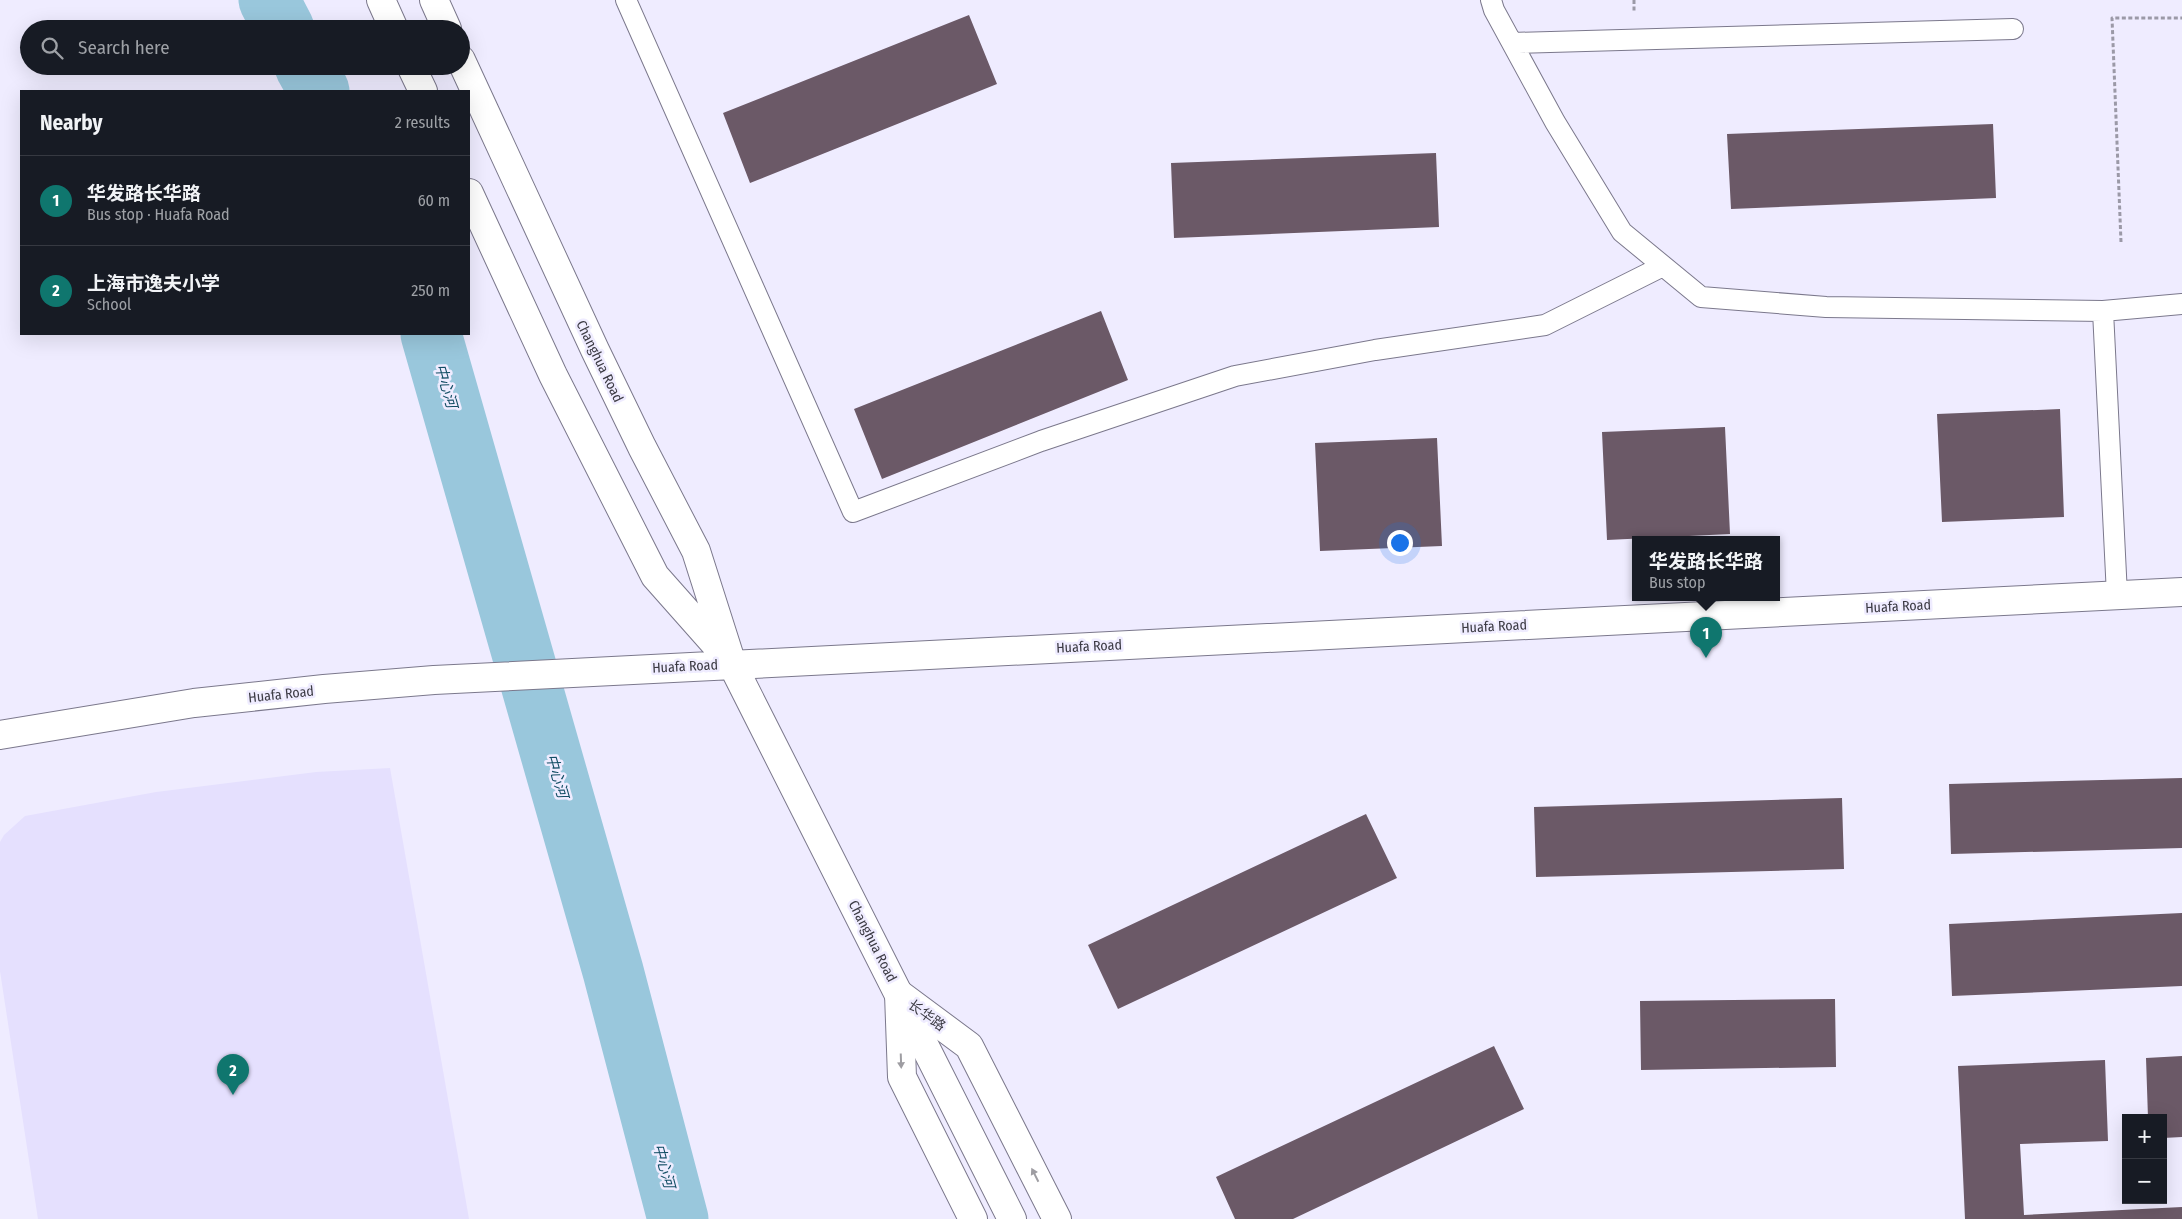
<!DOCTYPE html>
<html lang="en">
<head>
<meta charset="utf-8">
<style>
	:root { --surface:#171b24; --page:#20242c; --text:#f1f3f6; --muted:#9ea1a6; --line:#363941; --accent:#0f766e }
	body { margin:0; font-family:"Fira Sans Condensed","Noto Sans SC",sans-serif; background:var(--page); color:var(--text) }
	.controls { position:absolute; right:15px; bottom:15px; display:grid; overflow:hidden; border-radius:0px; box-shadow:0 5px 20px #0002 }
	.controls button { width:45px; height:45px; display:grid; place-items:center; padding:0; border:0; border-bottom:1px solid var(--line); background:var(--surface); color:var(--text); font:25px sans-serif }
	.you { position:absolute; left:1399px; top:542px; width:18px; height:18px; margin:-12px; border:4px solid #fff; border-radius:50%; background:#1a73e8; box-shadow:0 0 0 8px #1a73e833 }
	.badge { display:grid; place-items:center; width:32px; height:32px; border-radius:50%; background:var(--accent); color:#fff; font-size:16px; font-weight:700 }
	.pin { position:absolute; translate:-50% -41px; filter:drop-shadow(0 1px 2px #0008) }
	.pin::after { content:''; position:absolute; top:26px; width:18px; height:15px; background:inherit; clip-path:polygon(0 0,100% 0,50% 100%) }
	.popup { position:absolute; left:1632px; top:536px; width:148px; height:65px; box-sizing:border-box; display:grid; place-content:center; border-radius:0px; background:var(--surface); filter:drop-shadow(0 1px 4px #0005); font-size:16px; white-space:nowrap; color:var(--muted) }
	.popup b { font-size:19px; color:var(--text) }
	.popup::after { content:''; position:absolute; left:50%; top:100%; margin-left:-10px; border:10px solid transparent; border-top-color:var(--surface) }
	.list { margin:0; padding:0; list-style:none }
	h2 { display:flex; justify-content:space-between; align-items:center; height:65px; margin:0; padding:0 20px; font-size:21px }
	h2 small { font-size:16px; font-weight:400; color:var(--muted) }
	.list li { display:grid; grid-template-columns:32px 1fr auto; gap:15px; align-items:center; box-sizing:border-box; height:90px; padding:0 20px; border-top:1px solid var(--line) }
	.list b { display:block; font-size:19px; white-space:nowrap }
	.list p { margin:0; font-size:16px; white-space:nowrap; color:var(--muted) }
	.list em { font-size:16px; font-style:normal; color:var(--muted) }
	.icon { flex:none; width:28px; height:28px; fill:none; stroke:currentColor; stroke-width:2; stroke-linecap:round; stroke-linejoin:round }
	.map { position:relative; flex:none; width:2182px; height:1219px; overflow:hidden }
	.search { position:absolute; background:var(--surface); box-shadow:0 5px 20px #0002; left:20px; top:20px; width:450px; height:55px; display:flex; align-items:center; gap:12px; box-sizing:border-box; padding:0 18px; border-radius:28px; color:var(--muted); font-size:19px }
	.panel { position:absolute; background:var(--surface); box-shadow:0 5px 20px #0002; left:20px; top:90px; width:450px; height:245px; border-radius:0px }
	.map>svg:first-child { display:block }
</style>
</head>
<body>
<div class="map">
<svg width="2182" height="1219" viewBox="0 0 2182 1219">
	<rect width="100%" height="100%" fill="#efecff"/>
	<!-- built -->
	<path fill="#e5e0fe" d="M390 768 469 1219H38L0 971V842L4 835 25 816 156 792 316 772Z"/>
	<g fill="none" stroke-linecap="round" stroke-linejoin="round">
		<!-- river -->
		<path stroke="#99c7dc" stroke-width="61" d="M269 0 284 29
			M305 66 319 91
			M431 334 613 971 678 1219"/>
	</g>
	<!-- building -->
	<path fill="#6b5967" d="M969 15 997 84 750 183 723 113Z
		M1993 124 1996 198 1731 209 1727 134Z
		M1436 153 1439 227 1174 238 1171 163Z
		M1101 311 1128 380 882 479 854 409Z
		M2060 409 2064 517 1942 522 1937 414Z
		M1725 427 1730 534 1607 540 1602 432Z
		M1437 438 1442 546 1320 551 1315 443Z
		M2182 778V848L1951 854 1949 784Z
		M1842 798 1844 869 1536 877 1534 807Z
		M1366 814 1397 878 1118 1009 1088 945Z
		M2182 913V986L1952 996 1949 924Z
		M1835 999 1836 1067 1641 1070 1640 1001Z
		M1494 1046 1524 1109 1293 1219H1235L1216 1177Z
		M2182 1056V1137L2163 1138V1118H2148L2146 1058Z
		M2105 1060 2108 1141 2020 1144 2024 1215 2182 1207V1219H1965L1958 1066Z"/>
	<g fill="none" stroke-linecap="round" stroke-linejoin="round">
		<defs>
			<path id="lane" d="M626 0 853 512 1041 441 1235 376 1375 350 1545 325 1663 266
				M1491 0 1494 10 1555 122 1622 232 1701 297 1826 307 2103 311 2182 304
				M1512 43 2013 29
				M2103 311 2117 595"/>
			<path id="street" d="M973 1219 902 1077 899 994 969 1046 1057 1219"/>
			<path id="secondary" d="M381 0 394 29
				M434 0 447 29
				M461 60 595 350 642 447 696 551 732 664 1012 1219
				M411 66 423 91
				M469 193 553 375 655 576 725 655
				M0 735 194 703 324 689 434 680 2182 592"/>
		</defs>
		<!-- lane casing -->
		<use href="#lane" stroke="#7b788c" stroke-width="22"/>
		<!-- street casing -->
		<use href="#street" stroke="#7b788c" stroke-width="30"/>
		<!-- secondary casing -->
		<use href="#secondary" stroke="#7b788c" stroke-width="30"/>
		<!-- path -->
		<path stroke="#9b99a7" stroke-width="3" stroke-dasharray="4 2.5" stroke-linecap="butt" d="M1634 0V12
			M2121 242 2112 18H2182"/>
		<!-- lane -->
		<use href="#lane" stroke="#fff" stroke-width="20"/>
		<!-- street -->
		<use href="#street" stroke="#fff" stroke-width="28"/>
		<!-- secondary -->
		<use href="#secondary" stroke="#fff" stroke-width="28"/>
	</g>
	<!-- one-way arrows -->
	<defs><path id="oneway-solid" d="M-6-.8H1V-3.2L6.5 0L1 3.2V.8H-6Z" transform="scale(1.25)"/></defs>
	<g fill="#9e9da2">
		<use href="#oneway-solid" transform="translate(901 1061) rotate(88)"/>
		<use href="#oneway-solid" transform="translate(1035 1175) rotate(-117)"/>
	</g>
	<g text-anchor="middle" stroke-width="5" stroke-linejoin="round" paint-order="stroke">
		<!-- street labels -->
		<g font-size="14" fill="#3c3b44" stroke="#efecff">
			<text transform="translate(600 361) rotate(64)" y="5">Changhua Road</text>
			<text transform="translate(1898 606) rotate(-3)" y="5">Huafa Road</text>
			<text transform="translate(1494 626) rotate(-3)" y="5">Huafa Road</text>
			<text transform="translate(1089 646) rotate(-3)" y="5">Huafa Road</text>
			<text transform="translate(685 666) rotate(-3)" y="5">Huafa Road</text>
			<text transform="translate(281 694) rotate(-6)" y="5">Huafa Road</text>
			<text transform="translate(873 941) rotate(63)" y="5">Changhua Road</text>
			<text transform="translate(927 1015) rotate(36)" y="5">长华路</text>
		</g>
		<!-- water labels -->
		<g font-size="15" font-style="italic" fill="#134e65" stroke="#efecff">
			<text transform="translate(446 386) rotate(74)" y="5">中心河</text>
			<text transform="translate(557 776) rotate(74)" y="5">中心河</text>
			<text transform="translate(664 1166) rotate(75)" y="5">中心河</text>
		</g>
	</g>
</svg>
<div class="controls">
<button>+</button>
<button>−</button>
</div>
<div class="you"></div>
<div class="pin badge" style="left:1706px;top:658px">1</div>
<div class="popup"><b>华发路长华路</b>Bus stop</div>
<div class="pin badge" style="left:233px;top:1095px">2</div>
<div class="search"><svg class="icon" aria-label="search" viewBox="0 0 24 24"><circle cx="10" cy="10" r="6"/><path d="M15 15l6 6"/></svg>Search here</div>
<section class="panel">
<h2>Nearby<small>2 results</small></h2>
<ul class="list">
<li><span class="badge">1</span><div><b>华发路长华路</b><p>Bus stop · Huafa Road</p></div><em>60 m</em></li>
<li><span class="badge">2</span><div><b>上海市逸夫小学</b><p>School</p></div><em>250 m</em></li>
</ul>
</section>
</div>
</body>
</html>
